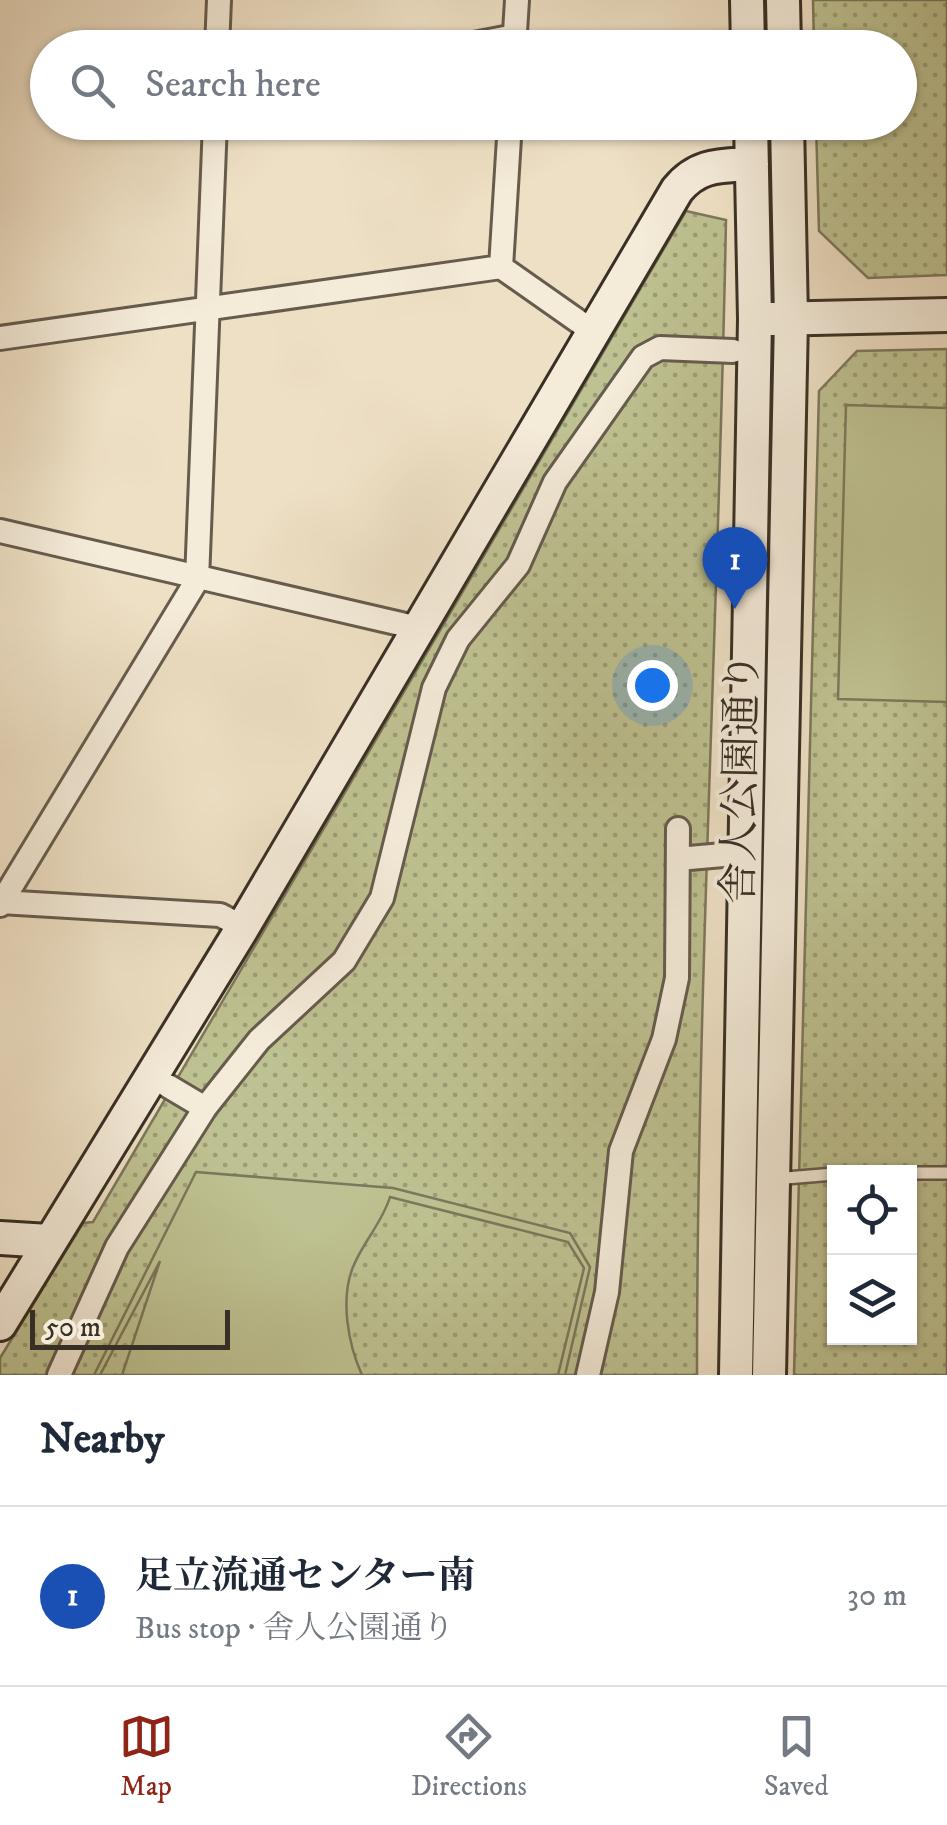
<!DOCTYPE html>
<html lang="en">
<head>
<meta charset="utf-8">
<style>
	:root { --surface:#fff; --page:#f6f6f7; --text:#1f2937; --muted:#747a83; --line:#e0e1e3; --accent:#8f2418 }
	body { margin:0; font-family:"IM FELL DW Pica","Noto Serif JP",serif; background:var(--page); color:var(--text) }
	.controls { position:absolute; right:30px; bottom:30px; display:grid; overflow:hidden; border-radius:0px; box-shadow:0 2px 8px #0004 }
	.controls button { width:90px; height:90px; display:grid; place-items:center; padding:0; border:0; border-bottom:2px solid var(--line); background:var(--surface); color:var(--text); font:50px sans-serif }
	.scale { position:absolute; left:30px; bottom:25px; width:200px; box-sizing:border-box; padding-left:10px; border:5px solid #393025; border-top:0; font-size:28px; line-height:35px; white-space:nowrap; color:#393025; -webkit-text-stroke:8px #f4ebd9; paint-order:stroke }
	.you { position:absolute; left:652px; top:685px; width:35px; height:35px; margin:-25px; border:8px solid #fff; border-radius:50%; background:#1a73e8; box-shadow:0 0 0 15px #1a73e833 }
	.badge { display:grid; place-items:center; width:65px; height:65px; border-radius:50%; background:var(--accent); color:#fff; font-size:32px; font-weight:700 }
	.pin { position:absolute; translate:-50% -82px; filter:drop-shadow(0 2px 5px #0008) }
	.pin::after { content:''; position:absolute; top:52px; width:35px; height:30px; background:inherit; clip-path:polygon(0 0,100% 0,50% 100%) }
	.list { margin:0; padding:0; list-style:none }
	h2 { display:flex; justify-content:space-between; align-items:center; height:130px; margin:0; padding:0 40px; font-size:42px }
	h2 small { font-size:32px; font-weight:400; color:var(--muted) }
	.list li { display:grid; grid-template-columns:65px 1fr auto; gap:30px; align-items:center; box-sizing:border-box; height:180px; padding:0 40px; border-top:2px solid var(--line) }
	.list b { display:block; font-size:38px; white-space:nowrap }
	.list p { margin:0; font-size:32px; white-space:nowrap; color:var(--muted) }
	.list em { font-size:32px; font-style:normal; color:var(--muted) }
	.icon { flex:none; width:55px; height:55px; fill:none; stroke:currentColor; stroke-width:2; stroke-linecap:round; stroke-linejoin:round }
	.map { position:relative; flex:none; width:947px; height:1375px; overflow:hidden }
	.search { position:absolute; background:var(--surface); box-shadow:0 2px 8px #0004; left:30px; right:30px; top:30px; height:110px; display:flex; align-items:center; gap:25px; box-sizing:border-box; padding:0 35px; border-radius:55px; color:var(--muted); font-size:38px }
	.sheet { height:310px; background:var(--surface) }
	nav { display:flex; justify-content:space-around; align-items:center; box-sizing:border-box; height:140px; border-top:2px solid var(--line); background:var(--surface); font-size:28px; color:var(--muted) }
	nav a { display:grid; justify-items:center; gap:5px }
	nav .on { color:var(--accent) }
	.map>svg:first-child { display:block }
</style>
</head>
<body>
<div class="map">
<svg width="947" height="1375" viewBox="0 0 947 1375">
	<defs>
		<pattern id="park-dots" width="8" height="8" patternUnits="userSpaceOnUse" patternTransform="scale(2.5)"><rect width="8" height="8" fill="#bec191"/><path d="M2 2h.1M6 6h.1" fill="none" stroke="#9b9d76" stroke-width="1.8" stroke-linecap="round"/></pattern>
	</defs>
	<rect width="100%" height="100%" fill="#eee0c5"/>
	<filter id="stains"><feTurbulence type="fractalNoise" baseFrequency=".002" numOctaves="4"/><feColorMatrix values="0 0 0 0 .2 0 0 0 0 .09 0 0 0 0 .02 0 0 0 .5 -.17"/></filter>
	<radialGradient id="worn" r=".72"><stop offset=".6" stop-color="#630" stop-opacity="0"/><stop offset="1" stop-color="#630" stop-opacity=".3"/></radialGradient>
	<!-- park -->
	<path fill="url(#park-dots)" stroke="#7c785b" stroke-width="2.5" fill-rule="evenodd" d="M813 0H947V275L868 278 819 231 816 123 900 122V48L814 47Z
		M686 211 726 220C719 605 697 990 697 1375H0V1358L83 1223 93 1222Z
		M947 349V1375H794L819 391 857 351ZM834 1172H910V1338H834Z"/>
	<!-- pitch -->
	<path fill="#bec191" stroke="#7c785b" stroke-width="2.5" d="M846 405 947 408V702L838 699Z
		M196 1172 393 1188 570 1233 590 1267 565 1375H558L584 1268 568 1242 390 1197C382 1223 363 1242 353 1267 340 1299 348 1344 362 1375H122L160 1261 100 1375H94Z"/>
	<g fill="none" stroke-linecap="round" stroke-linejoin="round">
		<defs>
			<path id="lane" d="M910 1173H947
				M774 1179 834 1174"/>
			<path id="street" d="M217 48 219 0
				M453 48 515 36
				M514 48 517 0
				M501 267 510 122
				M0 338 501 267 595 333
				M0 531 418 628
				M678 859 723 855
				M0 902 220 915 243 927
				M0 905 197 580 215 122
				M168 1086 205 1108
				M59 1375 117 1247 205 1108 259 1040 344 961 382 898 434 688 458 639 518 565 555 482 643 357 660 348 733 351
				M588 1375 607 1292 621 1151 664 1039 677 978 678 829"/>
			<path id="secondary" d="M747 0 748 48
				M783 0 784 48
				M770 319 947 315
				M0 1238 49 1241
				M0 1324 243 927 677 190C698 164 720 166 752 164
				M736 1375 755 319 751 122
				M769 1375 791 319 787 122"/>
		</defs>
		<!-- lane casing -->
		<use href="#lane" stroke="#665c4d" stroke-width="16"/>
		<!-- street casing -->
		<use href="#street" stroke="#665c4d" stroke-width="28"/>
		<!-- secondary casing -->
		<use href="#secondary" stroke="#393025" stroke-width="38"/>
		<!-- lane -->
		<use href="#lane" stroke="#f4ebd9" stroke-width="11"/>
		<!-- street -->
		<use href="#street" stroke="#f4ebd9" stroke-width="22"/>
		<!-- secondary -->
		<use href="#secondary" stroke="#f4ebd9" stroke-width="32"/>
	</g>
	<g text-anchor="middle" stroke-width="8" stroke-linejoin="round" paint-order="stroke">
		<!-- street labels -->
		<g font-size="42" fill="#393025" stroke="#f4ebd9">
			<text transform="translate(739 778) rotate(-89)" y="15">舎人公園通り</text>
		</g>
	</g>
	<rect width="100%" height="100%" filter="url(#stains)"/>
	<rect width="100%" height="100%" fill="url(#worn)"/>
</svg>
<div class="controls">
<button><svg class="icon" aria-label="locate" viewBox="0 0 24 24"><circle cx="12" cy="12" r="6"/><path d="M12 2v4M12 18v4M2 12h4M18 12h4"/></svg></button>
<button><svg class="icon" aria-label="layers" viewBox="0 0 24 24"><path d="M12 4l9 5-9 5-9-5zM3 14l9 5 9-5"/></svg></button>
</div>
<div class="scale">50 m</div>
<div class="you"></div>
<div class="pin badge" style="left:735px;top:609px;background:#1a4fb4">1</div>
<div class="search"><svg class="icon" aria-label="search" viewBox="0 0 24 24"><circle cx="10" cy="10" r="6"/><path d="M15 15l6 6"/></svg>Search here</div>
</div>
<section class="sheet">
<h2>Nearby<small></small></h2>
<ul class="list">
<li><span class="badge" style="background:#1a4fb4">1</span><div><b>足立流通センター南</b><p>Bus stop · 舎人公園通り</p></div><em>30 m</em></li>
</ul>
</section>
<nav>
<a class="on"><svg class="icon" aria-label="map" viewBox="0 0 24 24"><path d="M3 6l6-2 6 2 6-2v14l-6 2-6-2-6 2zM9 4v14M15 6v14"/></svg>Map</a>
<a><svg class="icon" aria-label="directions" viewBox="0 0 24 24"><path d="M12 3l9 9-9 9-9-9zM9 14v-3h6M13 9l2 2-2 2"/></svg>Directions</a>
<a><svg class="icon" aria-label="saved" viewBox="0 0 24 24"><path d="M7 4h10v16l-5-4-5 4z"/></svg>Saved</a>
</nav>
</body>
</html>
